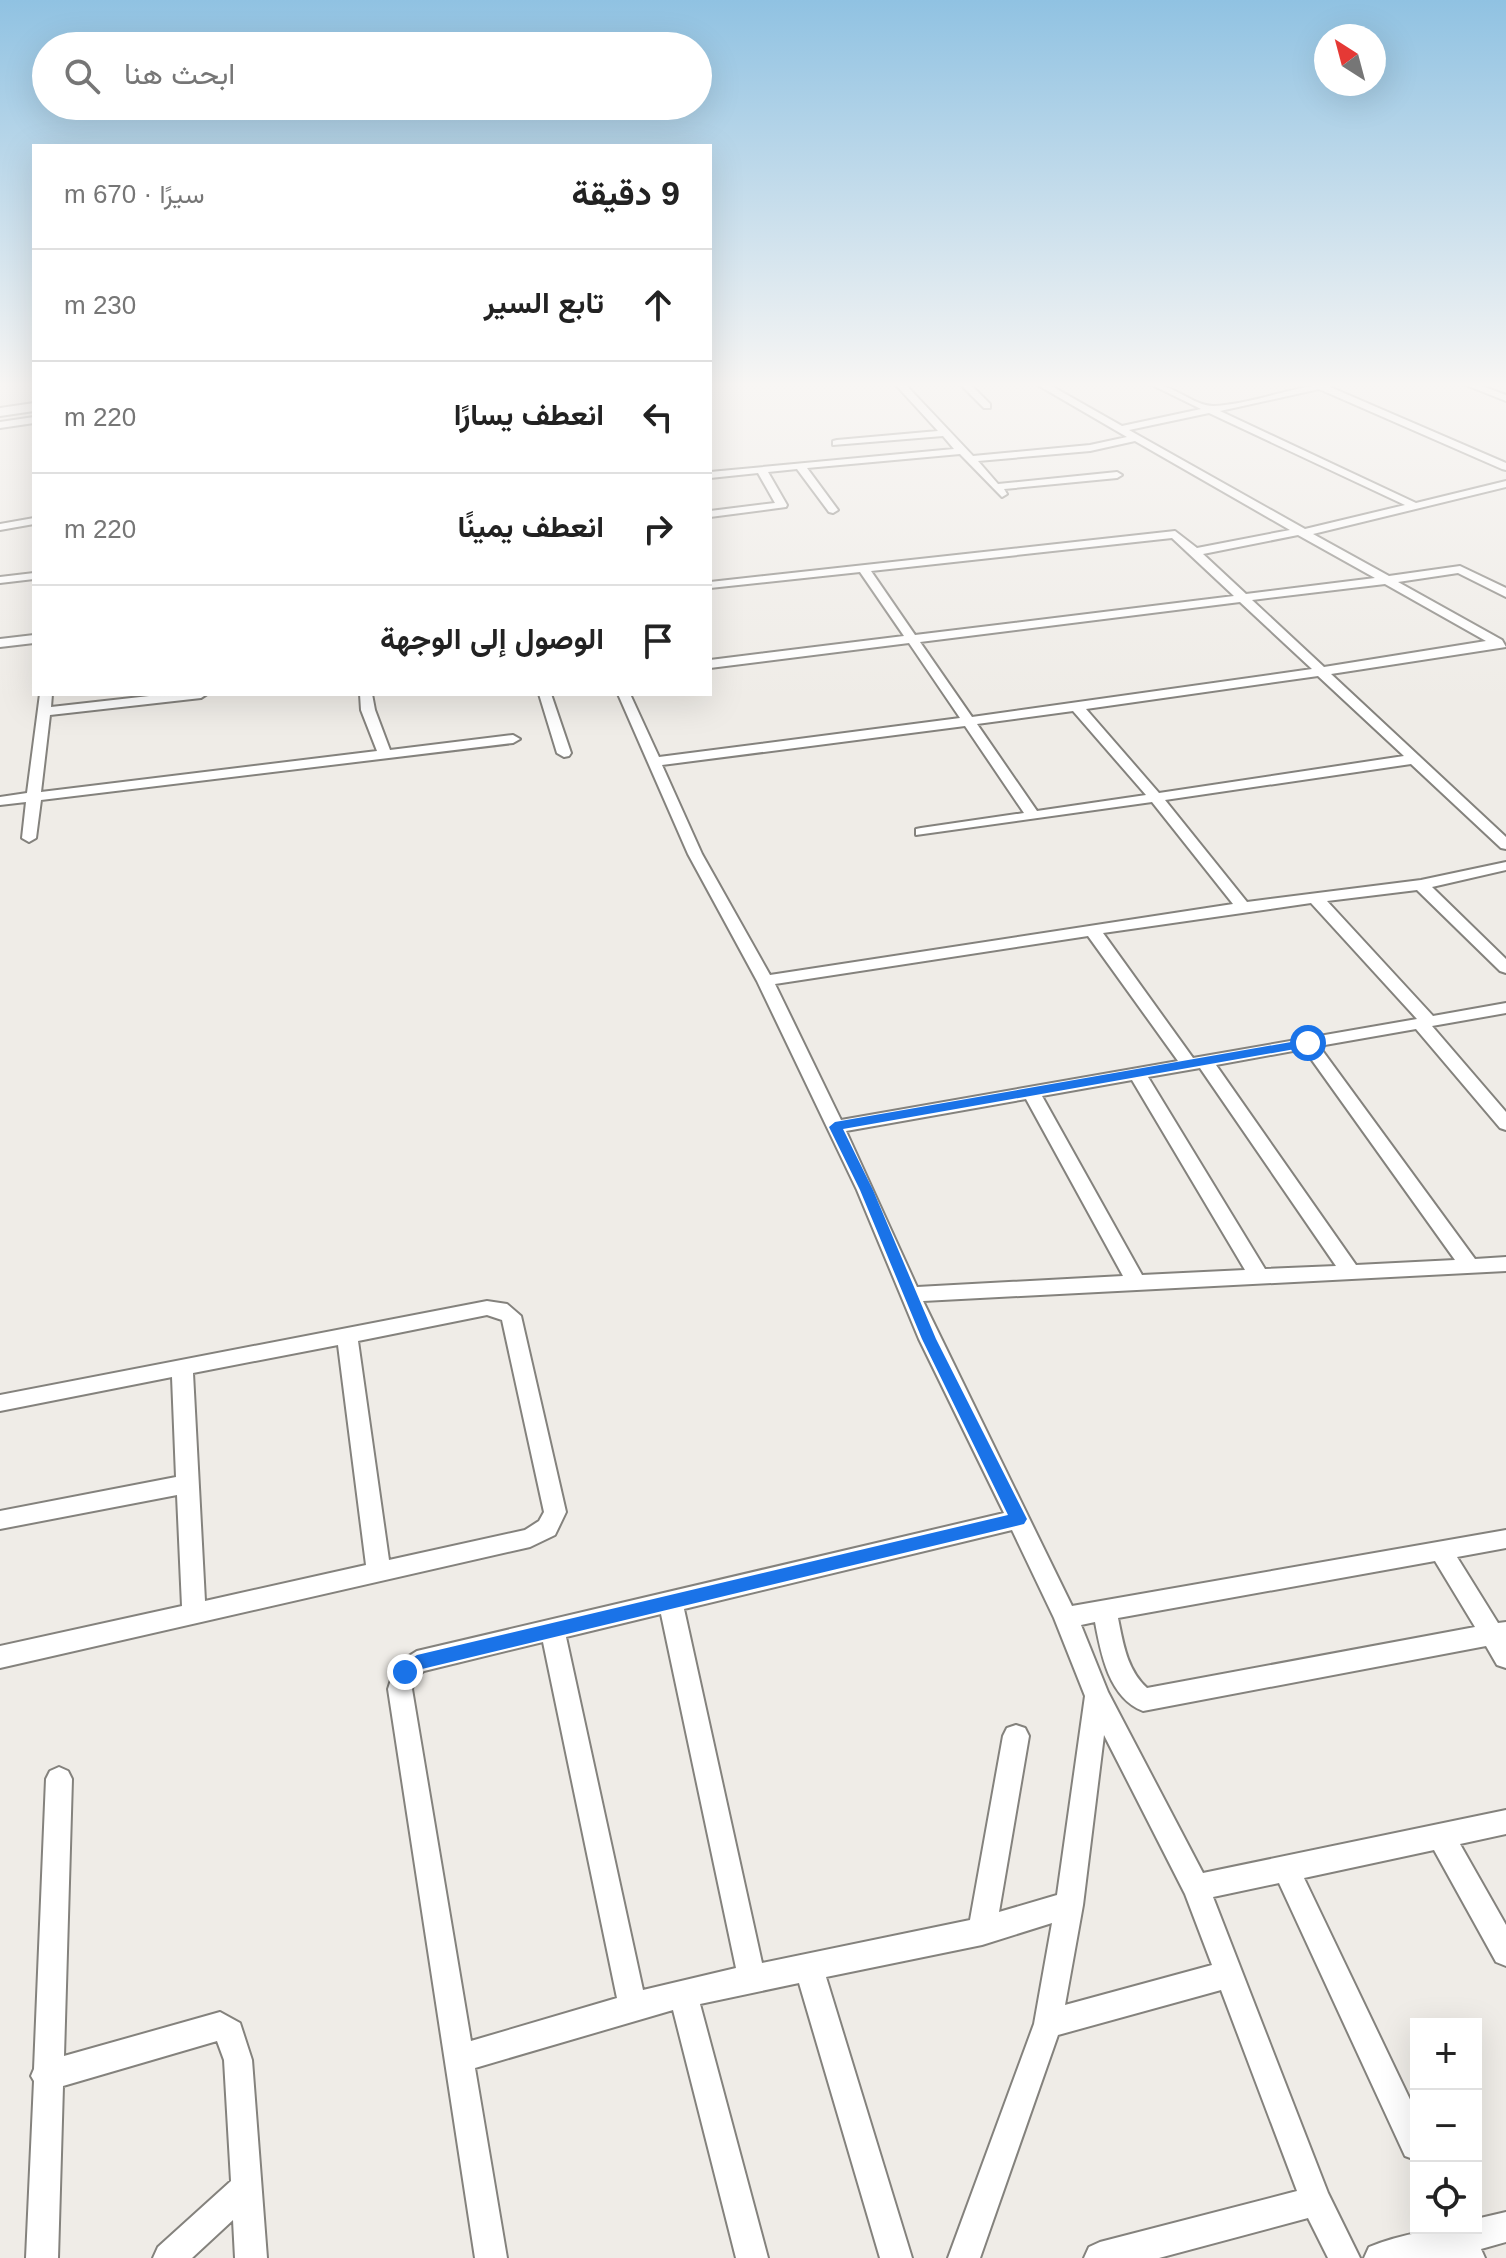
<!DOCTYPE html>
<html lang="ar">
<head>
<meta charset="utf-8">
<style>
	:root { --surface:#fff; --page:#f2f2f2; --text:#222; --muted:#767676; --line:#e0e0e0 }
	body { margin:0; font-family:Arial,Vazirmatn,sans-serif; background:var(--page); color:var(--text); direction:rtl }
	.controls { position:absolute; right:24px; bottom:24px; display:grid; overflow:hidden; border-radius:0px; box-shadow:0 8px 32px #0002 }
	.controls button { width:72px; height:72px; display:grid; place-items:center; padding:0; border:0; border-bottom:2px solid var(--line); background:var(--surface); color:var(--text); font:40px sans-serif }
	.compass { position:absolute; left:1314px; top:24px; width:72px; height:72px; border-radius:50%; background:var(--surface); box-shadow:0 8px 32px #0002; rotate:324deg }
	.stop { position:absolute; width:24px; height:24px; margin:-18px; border:6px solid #1a73e8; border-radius:50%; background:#fff }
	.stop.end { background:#1a73e8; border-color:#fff; box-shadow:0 2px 8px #0008 }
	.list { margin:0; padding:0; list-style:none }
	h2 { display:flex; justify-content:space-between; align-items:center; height:104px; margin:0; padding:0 32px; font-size:34px }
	h2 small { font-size:26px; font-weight:400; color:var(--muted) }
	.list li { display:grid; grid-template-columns:52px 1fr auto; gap:24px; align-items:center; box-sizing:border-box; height:112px; padding:0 32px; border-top:2px solid var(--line) }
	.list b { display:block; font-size:30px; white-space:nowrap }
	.list em { font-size:26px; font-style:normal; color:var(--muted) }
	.icon { flex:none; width:44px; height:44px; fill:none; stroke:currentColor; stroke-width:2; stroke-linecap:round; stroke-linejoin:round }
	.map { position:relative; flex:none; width:1506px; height:2258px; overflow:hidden; direction:ltr }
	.search { position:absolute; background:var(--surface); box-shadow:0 8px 32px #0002; left:32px; top:32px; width:680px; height:88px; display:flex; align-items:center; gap:20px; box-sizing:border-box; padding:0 28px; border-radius:44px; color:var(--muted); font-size:30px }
	.panel { position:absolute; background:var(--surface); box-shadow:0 8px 32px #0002; left:32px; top:144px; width:680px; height:552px; border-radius:0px; direction:rtl }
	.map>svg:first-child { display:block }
</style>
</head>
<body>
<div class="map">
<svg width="1506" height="2258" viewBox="0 0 1506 2258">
	<rect width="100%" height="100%" fill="#efece7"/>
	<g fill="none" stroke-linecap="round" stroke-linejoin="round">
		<defs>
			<path id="minor" d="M895 384H905L973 456 1090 445 1127 437 1036 384H1048L1122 426 1201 409 1150 384C1174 384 1195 407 1214 406 1256 404 1296 384 1337 384L1330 387 1506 463V470L1502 469 1319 389 1220 411 1416 503 1506 481V487L1313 534 1389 576 1460 566 1506 588V597L1458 573 1398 582 1502 640 1506 647 1331 674 1506 837V849L1501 848 1411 764 1165 800 1247 902 1421 880 1506 862V870L1432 887 1506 959V973L1500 971 1417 890 1327 901 1433 1016 1506 1003V1013L1432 1026 1506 1112V1130L1500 1128 1416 1029 1319 1046 1475 1259 1506 1257V1271L923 1301 1072 1606 1506 1530V1548L1457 1557 1498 1623 1506 1622V1668L1497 1665 1486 1646 1143 1711C1109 1698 1101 1654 1095 1622L1081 1625 1108 1692 1203 1873 1506 1810V1834L1460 1844 1506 1925V1966L1496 1962 1434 1850 1304 1878 1416 2112V2160L1405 2156 1279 1883 1213 1897 1328 2193 1360 2258H1328L1308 2218 1159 2258H1084L1089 2247 1100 2242 1297 2191 1221 1990 1058 2035 980 2258H948L1034 2024 1052 1923 982 1945 826 1977 912 2258H880L799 1983 700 2004 768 2258H736L673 2010 475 2068 507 2258H475L388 1689 396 1664 417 1651 1004 1513 919 1339 857 1190 757 981 688 854 618 694H630L659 757 960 718 909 643 710 668V660L904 636 860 572 710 588V582L1175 531 1197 548 1290 530 1135 441 1090 451 978 461 998 484 1117 472 1122 475 1117 478 1004 489 1007 494 1002 497 960 454 807 468 838 510 833 513 829 512 797 469 768 472 787 505 786 507 710 517V511L775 503 758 473 710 478V472L954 449 943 436 833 445V441L837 440 938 431ZM1209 413 1405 505 1305 529 1129 430ZM1298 535 1375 578 1246 594 1203 554ZM1172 538 1234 596 915 635 871 571ZM1385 584 1486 641 1324 667 1252 600ZM1240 602 1312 669 972 717 920 642ZM1318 676 1404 756 1159 793 1086 709ZM1073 711 1146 795 1037 811 977 724ZM965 726 1024 813 921 828 916 829V835L1152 802 1233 904 770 975 702 854 662 765ZM1311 903 1417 1019 1193 1058 1103 933ZM1088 936 1178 1061 841 1120 775 984ZM1304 1049 1455 1260 1356 1265 1216 1065ZM1200 1068 1336 1266 1265 1269 1148 1077ZM1132 1080 1245 1270 1142 1275 1042 1096ZM1026 1099 1123 1276 917 1287 846 1131ZM1012 1530 1054 1618 1085 1696 1057 1895 999 1912 1029 1736 1025 1728 1016 1725 1007 1728 1003 1736 970 1920 762 1963 684 1609ZM1435 1561 1475 1627 1147 1688C1127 1670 1123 1643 1118 1618ZM661 1614 736 1968 643 1990 566 1637ZM543 1642 617 1998 471 2041 412 1689 415 1678 424 1671ZM1104 1735 1185 1894 1212 1965 1065 2005 1083 1905Z
				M960 384H970L990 404V408H984Z
				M1463 384H1476L1506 395V401Z
				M34 417V423L0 428V422Z
				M34 518V524L0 530V524Z
				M34 573V579L0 583V577Z
				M34 635V643L0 647V639Z
				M40 694H52L51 707 167 694H207L201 698 50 715 41 792 377 751 361 710 360 694H372L375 710 390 750 513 735 520 739 513 743 41 800 36 838 29 842 22 838 26 802 0 805V797L27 793Z
				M539 694H551L571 753 569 756 564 757 557 753Z
				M487 1301 507 1304 521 1316 566 1512 555 1535 530 1547 0 1668V1646L182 1606 177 1495 0 1529V1511L176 1477 172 1377 0 1411V1395ZM487 1315 502 1320 544 1512 539 1521 525 1530 389 1560 358 1341ZM338 1345 366 1565 205 1601 193 1373Z
				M59 1767 68 1771 72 1779 64 2056 220 2012 240 2023 252 2060 267 2258H235L233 2220 192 2258H153L158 2247 231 2181 224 2060 217 2041 63 2086 58 2258H26L34 2081 31 2076 34 2069 46 1779 50 1771Z
				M1506 2212V2242L1481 2249 1485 2258H1364L1369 2247C1403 2233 1439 2228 1476 2228V2219Z"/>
			<path id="highway" d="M34 403V411L0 416V408Z"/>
		</defs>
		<!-- minor casing -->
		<use href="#minor" stroke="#84827d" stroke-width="4"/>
		<!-- highway casing -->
		<use href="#highway" stroke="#84827d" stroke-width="4"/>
		<!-- minor -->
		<use href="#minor" fill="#fff" fill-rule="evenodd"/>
		<!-- highway -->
		<use href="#highway" fill="#fff" fill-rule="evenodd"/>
	</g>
	<!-- sky -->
	<linearGradient id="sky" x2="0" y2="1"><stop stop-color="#90c2e2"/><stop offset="0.55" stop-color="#f8f6f4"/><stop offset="1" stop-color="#f8f6f4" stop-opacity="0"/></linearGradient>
	<rect width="1506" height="700" fill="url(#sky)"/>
	<!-- route -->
	<path fill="#1a73e8" d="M1308 1039 1314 1043 1312 1046 843 1129 873 1190 936 1339 1027 1519 1024 1524 422 1669 405 1680 399 1678 396 1672 399 1667 417 1655 1008 1515 922 1339 860 1190 829 1127 835 1122Z"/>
</svg>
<div class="controls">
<button>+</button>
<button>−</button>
<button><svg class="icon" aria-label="locate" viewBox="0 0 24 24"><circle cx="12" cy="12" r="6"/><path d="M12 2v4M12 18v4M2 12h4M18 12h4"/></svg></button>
</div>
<svg class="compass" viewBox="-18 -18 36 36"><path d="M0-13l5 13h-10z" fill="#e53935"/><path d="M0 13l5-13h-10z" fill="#767676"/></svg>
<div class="stop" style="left:1308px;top:1043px"></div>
<div class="stop end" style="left:405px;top:1672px"></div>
<div class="search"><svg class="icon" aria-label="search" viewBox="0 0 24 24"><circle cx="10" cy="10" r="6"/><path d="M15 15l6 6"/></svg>ابحث هنا</div>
<section class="panel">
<h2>9 دقيقة<small>سيرًا · 670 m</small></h2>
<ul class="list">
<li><svg class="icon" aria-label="ahead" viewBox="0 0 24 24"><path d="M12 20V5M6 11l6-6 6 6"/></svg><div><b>تابع السير</b></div><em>230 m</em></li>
<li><svg class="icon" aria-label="left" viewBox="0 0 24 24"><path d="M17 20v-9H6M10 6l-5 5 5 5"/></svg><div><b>انعطف يسارًا</b></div><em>220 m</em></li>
<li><svg class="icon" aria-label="right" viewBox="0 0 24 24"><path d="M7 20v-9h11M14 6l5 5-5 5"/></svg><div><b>انعطف يمينًا</b></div><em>220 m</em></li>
<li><svg class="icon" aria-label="arrive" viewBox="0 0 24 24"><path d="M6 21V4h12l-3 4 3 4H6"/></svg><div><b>الوصول إلى الوجهة</b></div></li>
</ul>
</section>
</div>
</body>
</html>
